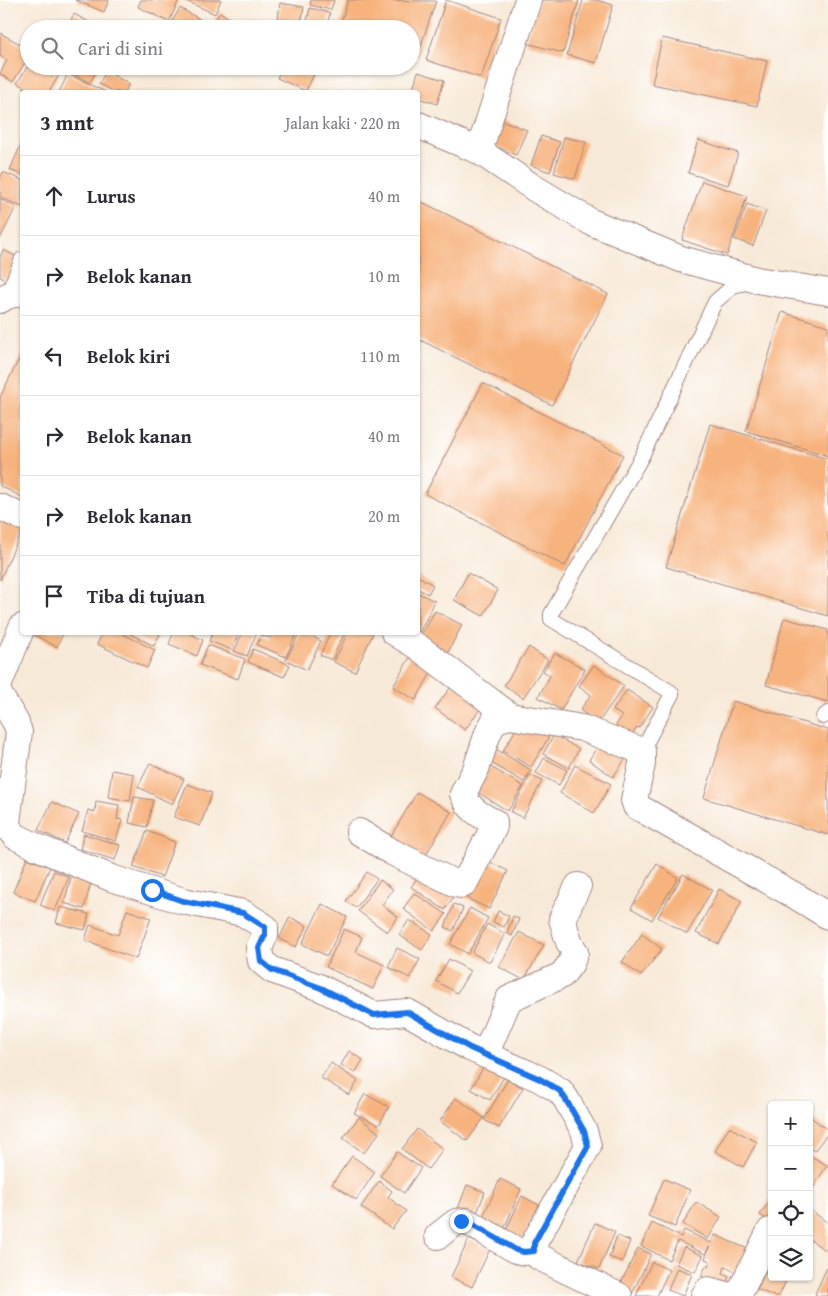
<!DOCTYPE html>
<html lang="id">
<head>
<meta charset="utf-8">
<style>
	:root { --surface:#fff; --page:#f7f7f7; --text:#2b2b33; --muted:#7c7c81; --line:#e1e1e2 }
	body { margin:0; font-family:"Gentium Book Plus",serif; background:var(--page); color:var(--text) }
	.controls { position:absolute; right:15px; bottom:15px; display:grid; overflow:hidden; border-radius:5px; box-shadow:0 1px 4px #0004 }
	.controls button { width:45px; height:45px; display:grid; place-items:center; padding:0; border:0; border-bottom:1px solid var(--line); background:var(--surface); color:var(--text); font:25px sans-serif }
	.stop { position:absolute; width:15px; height:15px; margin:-11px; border:4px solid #1a73e8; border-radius:50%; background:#fff }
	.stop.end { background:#1a73e8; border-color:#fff; box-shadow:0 1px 5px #0008 }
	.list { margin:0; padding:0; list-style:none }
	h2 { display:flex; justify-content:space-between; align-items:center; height:65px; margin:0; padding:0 20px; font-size:21px }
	h2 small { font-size:16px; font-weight:400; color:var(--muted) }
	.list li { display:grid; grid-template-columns:32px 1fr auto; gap:15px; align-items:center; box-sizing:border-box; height:80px; padding:0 20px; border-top:1px solid var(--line) }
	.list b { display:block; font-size:19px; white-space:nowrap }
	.list em { font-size:16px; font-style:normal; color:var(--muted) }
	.icon { flex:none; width:28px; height:28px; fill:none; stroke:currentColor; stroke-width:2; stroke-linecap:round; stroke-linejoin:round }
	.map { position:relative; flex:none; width:828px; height:1296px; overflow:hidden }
	.search { position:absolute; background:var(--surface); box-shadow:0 1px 4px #0004; left:20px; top:20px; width:400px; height:55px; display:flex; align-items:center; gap:12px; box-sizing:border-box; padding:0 18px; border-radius:28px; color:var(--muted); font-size:19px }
	.panel { position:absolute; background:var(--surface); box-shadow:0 1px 4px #0004; left:20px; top:90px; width:400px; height:545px; border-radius:5px }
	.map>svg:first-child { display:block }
</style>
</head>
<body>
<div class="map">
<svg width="828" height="1296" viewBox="0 0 828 1296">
	<rect width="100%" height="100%" fill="#fff"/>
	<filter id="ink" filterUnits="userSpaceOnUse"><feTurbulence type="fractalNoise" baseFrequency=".02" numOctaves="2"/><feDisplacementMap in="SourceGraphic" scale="10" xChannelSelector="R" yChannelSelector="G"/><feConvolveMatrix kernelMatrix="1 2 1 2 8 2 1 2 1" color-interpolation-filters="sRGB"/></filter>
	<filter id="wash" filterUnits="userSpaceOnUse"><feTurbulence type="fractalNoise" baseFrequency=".0096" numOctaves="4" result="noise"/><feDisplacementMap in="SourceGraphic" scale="20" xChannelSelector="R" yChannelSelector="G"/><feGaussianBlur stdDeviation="1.12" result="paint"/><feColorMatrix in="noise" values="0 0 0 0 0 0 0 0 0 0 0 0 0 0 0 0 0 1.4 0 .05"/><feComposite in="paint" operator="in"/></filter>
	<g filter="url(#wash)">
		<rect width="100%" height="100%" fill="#f7e9d7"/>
		<g id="blocks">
			<!-- building -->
			<path fill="#f7b37e" d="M75 0H109L104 12Z
				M141 0H179L169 22 138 7Z
				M184 0H221L215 14Z
				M311 0H334L331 10 310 5Z
				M348 0 436 1 417 57 411 55V29H339Z
				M446 0 501 18 481 78 426 60Z
				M539 0H579L563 53 526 43Z
				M583 0H597L613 5 596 63 567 55Z
				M280 3 304 7 301 23 278 19Z
				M180 8 208 24 205 29H176L170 25Z
				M310 8 330 13 326 29 306 25Z
				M220 12 246 29H209Z
				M74 14 102 29H66Z
				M0 33 29 49V56L13 82 0 74 7 60 0 56Z
				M662 38 767 61 757 106 652 84Z
				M28 66H45L59 75 49 92H32L17 83Z
				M58 66H94L98 68 90 83Z
				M283 66H308L316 70 306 91 277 78Z
				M106 71 129 84 125 92H114L99 84Z
				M418 72 444 80 437 104 418 98V92H412Z
				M68 74 93 86 106 92H59Z
				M496 118 527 130 516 155 486 142Z
				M541 136 560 142 550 172 531 165Z
				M564 137 586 142 575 179 554 173Z
				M698 140 738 153 728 185 688 173Z
				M22 142V175L10 170Z
				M3 172 22 180V207L0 197V179Z
				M702 181 747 196 727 255 682 240Z
				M0 199 16 207 0 239Z
				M418 200 608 294 552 405 418 339Z
				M747 204 766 211 753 246 734 239Z
				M3 250 20 258 9 281 0 277V257Z
				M782 312 828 326V456L746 431Z
				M22 353V497L0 486V397Z
				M483 383 623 455 565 566 425 494Z
				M710 424 828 459V616L666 567Z
				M0 521 22 530 0 580Z
				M468 573 498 590 483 616 454 600Z
				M418 576 433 585 428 594 418 589Z
				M418 593 435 601 419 634 418 633Z
				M435 611 462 625 446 656 418 641Z
				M784 618 828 630V702L766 685Z
				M28 632H64L57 647Z
				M103 632H119L155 650 147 668 97 644Z
				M126 632H157L160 634 154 646Z
				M174 632H187L203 640 197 656 169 644Z
				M213 632H239L232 650 209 641Z
				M243 632H257L247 656 234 651Z
				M273 632H297L286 657 257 645 261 635 270 638Z
				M300 632H304L321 641 307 670 286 660Z
				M331 632H345L332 660 320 655Z
				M348 632H370L373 634 355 672 334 662Z
				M208 645 245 659 238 679 200 665Z
				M529 647 548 660 523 698 504 685Z
				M253 649 290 665 284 677 248 662Z
				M555 653 585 669 561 710 538 697 550 676 543 671Z
				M410 657 433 669 416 700 393 687Z
				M594 665 624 686 598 723 580 710 591 695 579 686Z
				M454 683 483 705 465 730 435 708Z
				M627 690 653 707 639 728 637 727 626 743 611 733 622 716 613 710Z
				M733 701 828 730V835L704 798Z
				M522 719 550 735 531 767 503 751Z
				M554 735 579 749 569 768 543 754Z
				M602 739 627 756 613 777 589 760Z
				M494 748 531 770 524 782 486 760Z
				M544 758 567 770 559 785 536 773Z
				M150 763 184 779 172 804 138 787Z
				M575 765 611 784 594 813 560 793Z
				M489 766 523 786 508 811 474 790Z
				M112 770 134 774 130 801 108 797Z
				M530 775 542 781 523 818 511 812Z
				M187 784 212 793 200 826 174 817Z
				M417 792 451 812 424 858 390 838Z
				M134 797 153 800 147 827 129 823Z
				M96 801 119 805 117 819 122 820 116 841 82 831 88 810 95 812Z
				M52 802 79 814 65 843 38 830Z
				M147 831 175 842 162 877 133 867Z
				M84 834 120 845 115 860 80 849Z
				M479 857 508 871 489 909 460 895Z
				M27 858 50 867 35 901 13 892Z
				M657 864 678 878 652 920 631 908Z
				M423 869 457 891 445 910 411 887Z
				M54 871 69 877 55 911 40 905Z
				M367 872 377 879 356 908 346 901Z
				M72 874 92 879 84 909 64 903Z
				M683 874 712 890 687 934 658 917Z
				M380 880 393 889 382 905 398 917 387 932 358 911Z
				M719 889 742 901 719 944 696 933Z
				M414 893 446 914 434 931 403 909Z
				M322 904 347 917 327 956 302 944Z
				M454 904 463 908 453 931 445 927Z
				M60 907 89 914 85 930 56 923Z
				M470 908 488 918 468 954 450 944Z
				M127 910 151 918 136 959 85 940 90 925 118 935Z
				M498 911 509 916 504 927 493 922Z
				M513 916 519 919 512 936 507 933Z
				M290 917 307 926 296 947 279 939Z
				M409 920 432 934 422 950 399 935Z
				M487 924 505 934 490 962 472 953Z
				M344 929 362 937 356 952 384 965 373 989 326 967Z
				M519 932 544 945 524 980 499 967Z
				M642 934 662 949 641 976 622 962Z
				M397 948 420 959 410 978 388 967Z
				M449 959 470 971 457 993 436 981Z
				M349 1051 363 1060 355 1073 341 1065Z
				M487 1061 507 1072 490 1100 471 1089Z
				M331 1063 358 1081 349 1095 321 1078Z
				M508 1079 523 1088 499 1128 484 1120Z
				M365 1094 389 1107 379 1125 354 1113Z
				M456 1098 484 1118 467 1141 440 1121Z
				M809 1116 828 1130V1133L814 1151 809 1147Z
				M359 1117 379 1133 364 1153 343 1138Z
				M729 1127 757 1142 743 1167 715 1151Z
				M417 1129 443 1149 428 1169 402 1149Z
				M397 1152 421 1168 404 1193 380 1176Z
				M809 1155 827 1165 809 1194Z
				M352 1156 375 1172 356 1200 332 1184Z
				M500 1179 521 1189 503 1231 481 1221Z
				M664 1179 690 1190 675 1227 648 1216Z
				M379 1181 392 1191 388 1197 406 1211 392 1229 361 1207Z
				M467 1185 485 1192 475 1218 457 1211Z
				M522 1196 539 1205 522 1240 505 1232Z
				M772 1196V1223L760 1215Z
				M696 1202 721 1217 708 1239 683 1224Z
				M809 1209 828 1223V1245L825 1250 809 1239Z
				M595 1223 615 1232 599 1269 578 1261Z
				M652 1223 681 1237 684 1230 711 1243 715 1235 748 1249 738 1273 725 1267 723 1273 729 1276 725 1286 701 1276 706 1266 708 1267 710 1261 705 1259 709 1247 705 1254 678 1241 669 1260 641 1246Z
				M617 1236 630 1241 622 1262 609 1257Z
				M469 1239 490 1249 472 1287 451 1277Z
				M684 1247 703 1256 695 1272 676 1264Z
				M638 1248 651 1254 631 1296 617 1291Z
				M772 1259V1277H788L779 1296H773L757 1289Z
				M652 1262 669 1270 657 1296H636Z
				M827 1267 828 1268V1296H819L815 1294Z
				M677 1268 692 1274 683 1296 668 1290Z"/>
		</g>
	</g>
	<g filter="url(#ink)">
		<use href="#blocks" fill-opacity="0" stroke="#a08481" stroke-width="1"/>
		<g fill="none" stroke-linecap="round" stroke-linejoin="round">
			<defs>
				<path id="service" d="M7 296 22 259
					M823 717 828 713
					M642 751 672 694 671 692 551 619V614L641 458 715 302 733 286 749 282"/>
				<path id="minor" d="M418 125 479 151 534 188 591 222 681 259 757 280 828 292
					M479 151 528 0
					M0 300 7 296 22 292
					M0 507 22 517
					M394 632 418 647 510 716
					M0 681 22 627
					M0 696 16 723 19 732 7 822 8 828 15 836 37 847 111 878 183 901 243 913 265 927V935L259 948 261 961 272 970 321 988 374 1015 407 1012 470 1048 540 1079 560 1091 566 1099 584 1131 588 1146 534 1243V1251L539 1257 619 1296
					M359 832 392 852 456 884 460 885 464 884 494 827V822C479 815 469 809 463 794L476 769 488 733 495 720 510 716 582 728 642 751V764L634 800 636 806 799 898 828 916
					M485 1055 509 999 562 975 571 963 575 952 569 942 562 919 578 886
					M438 1236 456 1222 466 1221 516 1250 524 1252 534 1251
					M704 1296 708 1290 730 1296
					M738 1296 770 1231"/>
			</defs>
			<!-- service casing -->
			<use href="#service" stroke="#a08481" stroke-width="16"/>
			<!-- minor casing -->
			<use href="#minor" stroke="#a08481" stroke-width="28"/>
			<!-- service -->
			<use href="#service" stroke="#fff" stroke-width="14"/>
			<!-- minor -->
			<use href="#minor" stroke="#fff" stroke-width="26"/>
		</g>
	</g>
	<g fill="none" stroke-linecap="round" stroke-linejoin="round" filter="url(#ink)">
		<!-- route -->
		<path stroke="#1a73e8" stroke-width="6" d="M152 890 183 901 243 913 265 927V935L259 948 261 961 272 970 321 988 374 1015 407 1012 470 1048 540 1079 560 1091 566 1100 584 1131 588 1146 534 1243V1251L524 1252 516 1250 470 1223 461 1221"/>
	</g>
</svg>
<div class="controls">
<button>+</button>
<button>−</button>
<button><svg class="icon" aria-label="locate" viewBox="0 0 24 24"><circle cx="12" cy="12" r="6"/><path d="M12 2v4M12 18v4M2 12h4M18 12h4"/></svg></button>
<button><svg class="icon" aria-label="layers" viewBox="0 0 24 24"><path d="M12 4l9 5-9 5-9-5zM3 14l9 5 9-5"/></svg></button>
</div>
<div class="stop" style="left:152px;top:890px"></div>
<div class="stop end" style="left:461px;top:1221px"></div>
<div class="search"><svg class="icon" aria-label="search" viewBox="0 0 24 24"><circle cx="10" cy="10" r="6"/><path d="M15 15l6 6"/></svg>Cari di sini</div>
<section class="panel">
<h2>3 mnt<small>Jalan kaki · 220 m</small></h2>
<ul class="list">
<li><svg class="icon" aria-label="ahead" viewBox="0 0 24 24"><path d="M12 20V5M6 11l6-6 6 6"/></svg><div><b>Lurus</b></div><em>40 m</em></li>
<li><svg class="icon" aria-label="right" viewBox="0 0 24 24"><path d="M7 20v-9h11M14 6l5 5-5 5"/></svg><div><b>Belok kanan</b></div><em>10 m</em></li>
<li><svg class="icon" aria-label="left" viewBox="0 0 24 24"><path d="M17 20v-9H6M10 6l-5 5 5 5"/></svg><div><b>Belok kiri</b></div><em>110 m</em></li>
<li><svg class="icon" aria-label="right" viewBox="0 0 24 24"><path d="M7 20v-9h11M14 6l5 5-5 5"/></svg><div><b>Belok kanan</b></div><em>40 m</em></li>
<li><svg class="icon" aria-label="right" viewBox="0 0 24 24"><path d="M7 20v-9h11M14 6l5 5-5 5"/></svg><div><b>Belok kanan</b></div><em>20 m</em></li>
<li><svg class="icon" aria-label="arrive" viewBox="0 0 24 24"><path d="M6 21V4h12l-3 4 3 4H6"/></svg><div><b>Tiba di tujuan</b></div></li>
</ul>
</section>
</div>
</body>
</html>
